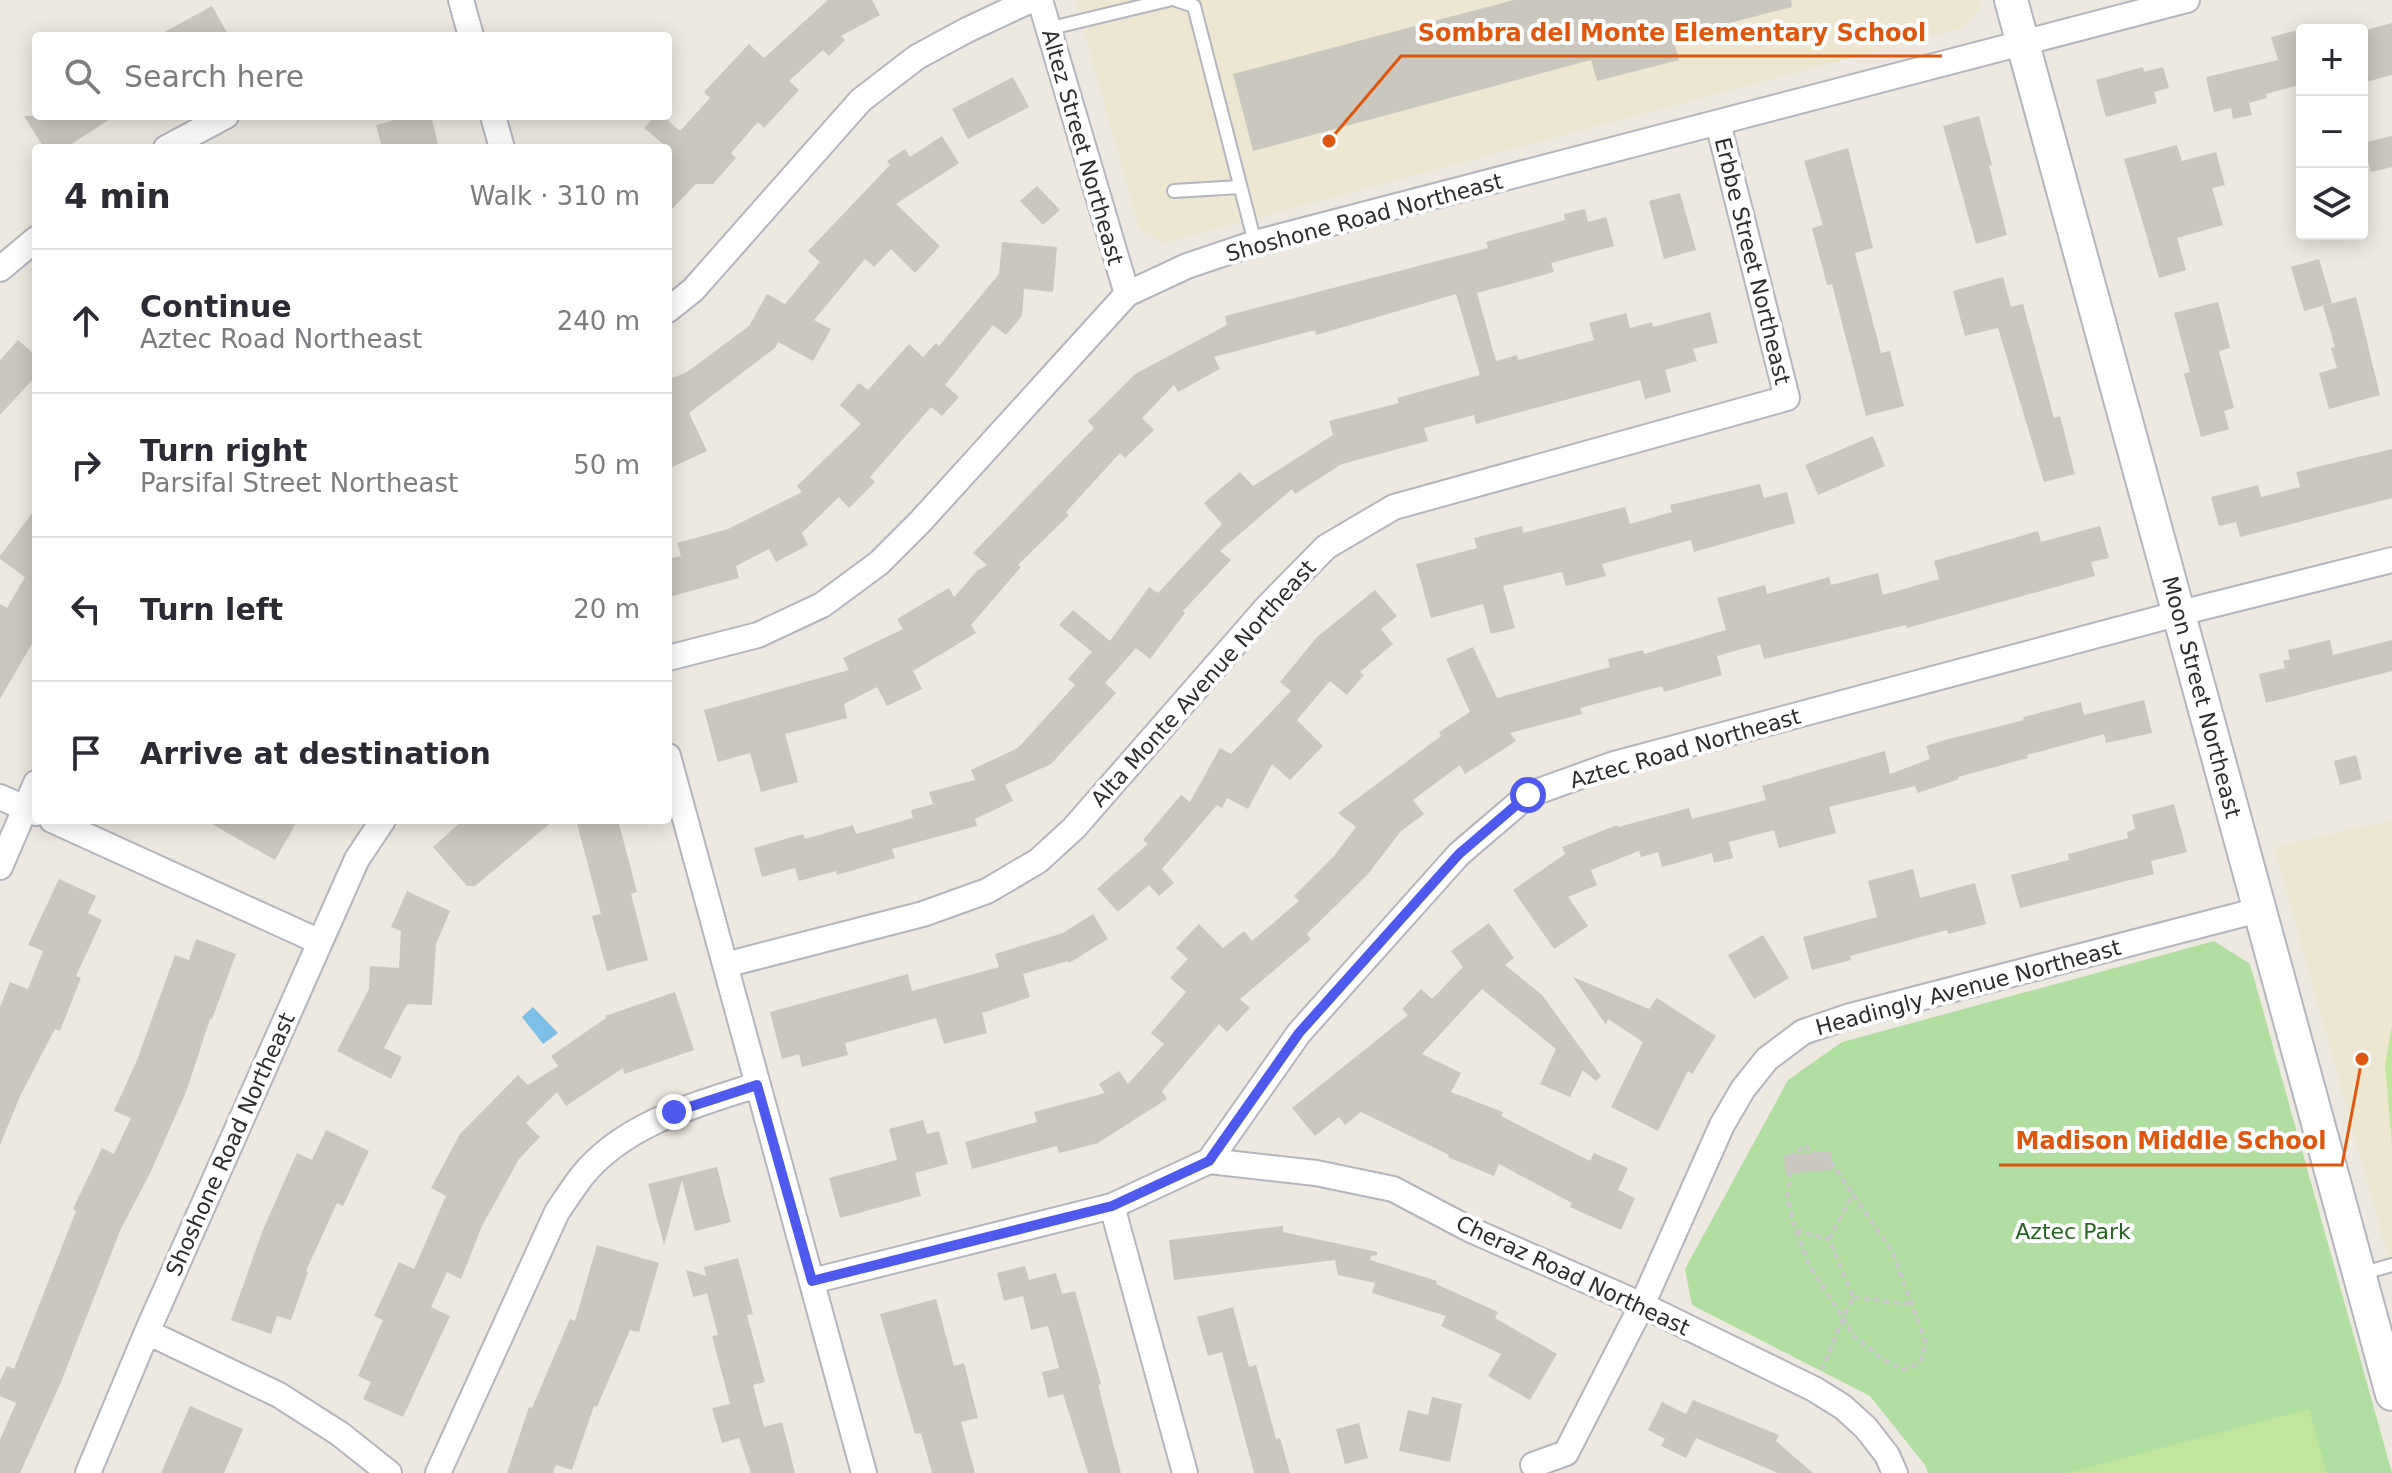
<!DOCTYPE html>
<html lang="en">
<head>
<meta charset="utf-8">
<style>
	:root { --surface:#fff; --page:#f7f7f7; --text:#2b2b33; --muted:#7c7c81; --line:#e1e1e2 }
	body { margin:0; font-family:"DejaVu Sans",sans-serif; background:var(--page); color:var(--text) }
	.controls { position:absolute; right:24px; top:24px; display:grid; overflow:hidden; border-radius:8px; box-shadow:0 4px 20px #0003 }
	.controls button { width:72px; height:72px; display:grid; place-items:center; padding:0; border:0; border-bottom:2px solid var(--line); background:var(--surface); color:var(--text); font:40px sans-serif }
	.stop { position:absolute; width:24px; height:24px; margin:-18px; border:6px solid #4d5aed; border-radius:50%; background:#fff }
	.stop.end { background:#4d5aed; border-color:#fff; box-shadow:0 2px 8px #0008 }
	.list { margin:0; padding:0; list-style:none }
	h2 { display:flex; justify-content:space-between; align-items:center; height:104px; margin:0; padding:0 32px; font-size:34px }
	h2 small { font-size:26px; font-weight:400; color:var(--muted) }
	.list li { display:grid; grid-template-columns:52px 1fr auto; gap:24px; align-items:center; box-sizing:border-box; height:144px; padding:0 32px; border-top:2px solid var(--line) }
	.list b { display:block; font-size:30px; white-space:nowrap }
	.list p { margin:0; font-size:26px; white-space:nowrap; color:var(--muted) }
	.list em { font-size:26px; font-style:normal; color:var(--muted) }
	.icon { flex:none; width:44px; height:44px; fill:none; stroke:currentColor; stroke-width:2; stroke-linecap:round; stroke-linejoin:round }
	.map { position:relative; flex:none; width:2392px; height:1473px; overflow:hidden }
	.search { position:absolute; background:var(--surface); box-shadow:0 4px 20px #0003; left:32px; top:32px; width:640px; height:88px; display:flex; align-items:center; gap:20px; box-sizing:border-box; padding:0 28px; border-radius:8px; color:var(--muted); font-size:30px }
	.panel { position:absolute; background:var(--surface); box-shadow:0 4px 20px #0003; left:32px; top:144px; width:640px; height:680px; border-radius:8px }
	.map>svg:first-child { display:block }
</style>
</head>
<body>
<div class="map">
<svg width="2392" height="1473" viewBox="0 0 2392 1473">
	<rect width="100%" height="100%" fill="#ede9e0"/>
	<!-- education -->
	<path fill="#ede7d1" d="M1075 0H1979L1981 6 1962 28 1163 243 1139 228Z
		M2392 820V1271L2274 847Z"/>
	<!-- green -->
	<path fill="#b0dfa1" d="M2214 941 2250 964 2392 1473H1928L1925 1465 1870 1396 1692 1305 1685 1269 1788 1080 1842 1042Z"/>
	<!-- pitch -->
	<path fill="#bfe59e" d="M2392 1026V1144L2385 1065Z
		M2309 1409 2327 1473H2067Z"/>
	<!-- water -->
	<path fill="#7cbfe7" d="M533 1007 558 1033 543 1044 522 1017Z"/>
	<!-- building -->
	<path fill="#c9c7be" d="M828 0H872L880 15 841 36 845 40 829 56 823 50 789 81 799 90 764 128 758 122 731 153 736 158 713 184H696L668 213V148L644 128 655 116H663L680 131 710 98 704 92 749 44 764 58Z
		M1514 0H1791L1792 7 1706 29 1707 33 1674 42 1679 60 1597 81 1591 60 1253 151 1233 74Z
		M212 6 229 36H157Z
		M2392 23V75L2362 83V31Z
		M2302 29V84L2266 94 2267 98 2249 103 2252 115 2233 119 2231 108 2214 112 2206 77 2278 60 2271 37Z
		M2143 67 2144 72 2163 67 2169 88 2154 92 2157 103 2106 117 2096 80Z
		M1013 77 1029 107 968 139 952 109Z
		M24 116H115L65 148H44Z
		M408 116H431L439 148H382L376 125Z
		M1979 116 1992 165 1989 166 2007 235 1976 244 1943 126Z
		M942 136 959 163 896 204 940 246 915 273 891 249 874 267 865 259 814 320 831 329 813 361 778 342 775 348 689 413 707 451 668 469V368L673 378 687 372 749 326 767 294 785 304 820 262 808 251 890 165 887 161 905 149 910 157Z
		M2392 136V167L2371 172 2363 143Z
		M2177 145 2182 161 2216 152 2225 185 2212 188 2223 225 2177 238 2186 270 2159 278 2124 159Z
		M1848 148 1873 248 1855 253 1881 353 1890 351 1904 406 1866 416 1832 284 1827 285 1812 228 1823 225 1804 161Z
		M1037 186 1060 210 1043 225 1020 201Z
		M1680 193 1696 250 1664 259 1649 201Z
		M1585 209 1588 222 1606 217 1614 246 1551 263 1554 272 1477 293 1496 361 1517 355 1518 360 1594 340 1589 323 1626 313 1630 328 1652 322 1653 327 1710 312 1718 343 1693 349 1697 361 1665 370 1671 392 1645 399 1640 380 1476 424 1474 415 1424 428 1428 441 1342 464 1295 494 1292 489 1220 551 1231 560 1183 611 1185 613 1150 659 1136 648 1105 683 1116 693 1051 764 1005 785 1013 801 975 819 977 826 892 849 895 858 837 875 836 871 799 881 795 868 762 877 754 848 803 834 805 839 853 825 856 834 913 818 911 810 933 804 929 792 975 780 971 770 1018 748 1075 685 1068 679 1092 652 1059 625 1073 610 1110 641 1149 587 1158 593 1222 524 1204 503 1240 472 1253 486 1333 435 1329 421 1399 403 1397 398 1480 375 1456 294 1316 335 1315 330 1214 357 1220 369 1178 392 1174 385 1142 418 1154 430 1125 458 1120 453 1066 512 1069 515 1018 565 1021 567 971 625 976 633 913 671 922 689 887 706 877 687 844 704 847 718 785 734 798 782 761 792 750 753 718 762 704 710 849 670 843 658 903 629 897 619 949 588 954 597 977 571 987 565 973 553 1094 428 1088 421 1135 374 1227 325 1225 316 1488 248 1486 242 1565 220 1564 214Z
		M1002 242 1057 247 1053 292 1024 289 1022 316 1006 335 993 325 945 385 959 397 942 416 931 407 870 477 875 482 849 508 839 497 802 533 808 545 776 562 769 549 736 566 739 578 672 596 668 580V559L681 556 677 543 728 529 802 492 797 486 861 424 840 405 859 383 868 390 909 344 923 357 936 343 939 346 999 274Z
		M2319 259 2332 303 2304 311 2291 267Z
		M2003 277 2011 307 2023 304 2054 418 2060 416 2075 474 2044 482 1998 328 1965 336 1953 291Z
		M2356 297 2380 395 2329 409 2319 373 2337 368 2331 348 2335 347 2323 306Z
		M2218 302 2230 348 2219 351 2234 408 2224 411 2229 429 2201 437 2184 374 2190 372 2174 313Z
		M18 340 36 356V376L0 415V360Z
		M1873 436 1885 466 1818 495 1805 465Z
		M2392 449V498L2240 537 2236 522 2219 526 2211 497 2258 485 2261 497 2300 487 2296 472Z
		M1760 484 1764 498 1787 492 1795 523 1694 552 1691 540 1602 564 1606 576 1566 586 1562 572 1503 586 1515 628 1491 634 1483 604 1431 618 1416 564 1477 548 1474 538 1522 526 1523 533 1625 507 1630 524 1672 512 1670 505Z
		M36 508V637L0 699V604L7 608 25 577 0 559V556Z
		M2100 526 2109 558 2091 562 2095 576 1907 628 1906 625 1764 659 1760 644 1717 656 1722 675 1664 692 1662 686 1580 708 1582 714 1510 733 1516 741 1465 774 1460 765 1413 800 1424 814 1401 831 1368 874 1307 934 1311 939 1240 999 1250 1008 1227 1032 1219 1024 1162 1091 1167 1099 1098 1143 1059 1153 1057 1146 972 1169 965 1142 1037 1122 1034 1112 1105 1093 1099 1084 1119 1071 1128 1084 1164 1044 1151 1033 1186 992 1170 978 1188 959 1176 948 1199 924 1223 948 1244 931 1252 941 1299 901 1294 896 1334 856 1356 827 1338 813 1441 736 1439 732 1470 712 1446 659 1473 647 1497 698 1610 667 1608 659 1643 650 1644 654 1726 630 1717 598 1765 585 1767 594 1829 577 1831 585 1878 573 1883 595 1939 579 1934 561 2038 531 2041 542Z
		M1375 590 1397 616 1381 629 1393 644 1360 672 1364 675 1347 695 1330 681 1297 720 1323 746 1290 780 1272 764 1248 809 1227 798 1222 808 1217 805 1162 869 1174 883 1159 896 1149 885 1118 912 1097 889 1148 844 1143 840 1181 795 1190 802 1220 748 1231 754 1291 691 1280 682 1317 637Z
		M2330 640 2333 655 2392 640V671L2266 703 2259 674 2285 668 2283 661 2290 659 2288 650Z
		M2144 700 2152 733 2106 743 2104 734 2027 755 2028 758 1958 777 1959 779 1918 793 1915 786 1829 807 1836 833 1779 848 1774 830 1729 842 1733 858 1714 863 1712 853 1662 867 1658 852 1641 857 1639 851 1591 870 1597 885 1568 897 1588 926 1554 949 1513 890 1565 854 1562 847 1617 825 1618 827 1689 808 1692 819 1766 800 1762 786 1885 751 1890 774 1930 759 1926 746 1945 740 2024 720 2023 717 2081 702 2084 715Z
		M2356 755 2362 779 2340 785 2334 761Z
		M2174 804 2187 852 2151 861 2154 874 2020 908 2011 875 2069 860 2068 854 2128 838 2127 832 2135 829 2132 815Z
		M205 820H298L275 860Z
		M463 820H554L475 886H467L433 847Z
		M576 820H618L637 892 631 894 648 960 607 971 592 916 601 914Z
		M1913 869 1920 898 1975 883 1986 924 1948 934 1947 930 1850 956 1851 960 1812 970 1803 937 1877 917 1868 881Z
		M59 879 96 896 88 913 102 920 76 976 81 978 60 1031 55 1029 21 1094 0 1145V1007L10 982 28 989 43 951 28 945Z
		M407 891 450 911 436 944 432 1005 407 1004 384 1048 402 1057 391 1079 337 1051 369 989 370 966 399 968 401 931 391 927Z
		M1093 914 1108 939 1069 963 1068 961 1023 974 1030 997 982 1013 987 1033 944 1044 936 1018 845 1043 848 1055 802 1067 799 1054 782 1059 770 1012 908 974 912 991 999 967 995 954 1063 933Z
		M1489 923 1514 958 1505 965 1542 995 1601 1076 1596 1081 1583 1070 1570 1097 1540 1084 1556 1049 1482 989 1422 1054 1461 1073 1451 1092 1503 1112 1501 1116 1590 1161 1594 1153 1628 1168 1618 1190 1635 1198 1621 1230 1570 1207 1572 1203 1499 1164 1494 1176 1448 1157 1449 1155 1361 1112 1345 1125 1339 1117 1315 1136 1292 1108 1408 1015 1402 1009 1421 989 1432 999 1463 967 1451 951Z
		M1763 935 1789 978 1754 999 1728 955Z
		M196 939 236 954 212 1019H210L186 1092 151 1171 120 1231 61 1382 20 1473H0V1440L16 1403 0 1396V1381L7 1366 14 1369 76 1211 73 1209 102 1148 114 1154 131 1118 114 1111 137 1060 175 955 189 960Z
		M1573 977 1649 1009 1657 998 1716 1036 1692 1074 1688 1071 1658 1131 1611 1107 1643 1042 1608 1019 1606 1025Z
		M675 992 694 1050 624 1074 623 1068 566 1106 557 1092 526 1123 540 1137 519 1159 482 1226 461 1279 447 1272 431 1307 450 1316 403 1417 363 1399 371 1382 358 1376 383 1320 374 1316 399 1262 414 1269 446 1196 431 1188 460 1134 518 1075 528 1085 558 1066 551 1056 606 1018 605 1016Z
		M923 1120 927 1134 939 1131 948 1164 915 1173 921 1196 840 1218 829 1178 897 1160 889 1129Z
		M326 1130 369 1151 343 1206 337 1203 306 1271 308 1272 291 1320 277 1316 271 1334 231 1320 262 1232 297 1153 312 1160Z
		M1831 1151 1832 1170 1785 1174 1784 1155Z
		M717 1167 731 1222 695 1231 682 1180 664 1245 648 1184Z
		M1283 1226V1232L1377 1252V1255L1371 1256 1370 1260 1437 1281 1436 1284 1498 1312 1495 1318 1557 1354 1530 1400 1488 1376 1501 1354 1441 1326 1446 1316 1372 1293 1375 1283 1338 1275 1335 1260 1174 1280 1169 1240Z
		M597 1245 659 1263 639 1332 630 1330 597 1407 594 1406 572 1470 556 1465 553 1473H507L529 1407 532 1408 570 1319 575 1321Z
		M738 1258 753 1314 747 1315 765 1382 753 1385 764 1427 782 1422 795 1473H751L739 1438 722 1443 712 1408 730 1404 712 1336 718 1335 707 1293 693 1297 686 1270 706 1276 704 1267Z
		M1025 1266 1029 1280 1056 1273 1062 1294 1075 1291 1101 1384 1098 1385 1121 1473H1088L1063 1394 1048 1398 1042 1372 1059 1368 1048 1326 1031 1330 1023 1296 1004 1301 997 1273Z
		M936 1299 954 1366 964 1363 978 1418 961 1422 975 1473H932L921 1433 915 1434 880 1314Z
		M1233 1307 1249 1367 1256 1365 1276 1439 1280 1438 1290 1473H1254L1222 1352 1208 1356 1197 1317Z
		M1432 1397 1462 1404 1450 1462 1399 1451 1408 1410 1428 1415Z
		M1693 1400 1779 1435 1776 1441 1813 1473H1778L1696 1438 1686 1458 1661 1446 1665 1439 1648 1430 1662 1402 1686 1414Z
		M190 1406 243 1429 224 1473H161Z
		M1359 1423 1368 1458 1345 1464 1336 1429Z"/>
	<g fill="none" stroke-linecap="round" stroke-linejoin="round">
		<defs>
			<path id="lane" d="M1176 0 1194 6 1255 243
				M1047 29 1168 0
				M1174 191 1240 187
				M2360 1274 2392 1265"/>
			<path id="street" d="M461 0 471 36
				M1040 0 1127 294
				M493 116 502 148
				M166 148 226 116
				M0 269 36 239
				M668 310 693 290 861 100 917 57 967 30 1031 0
				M668 658 758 635 822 605 879 563 920 522 1127 294 1187 266 1255 243 2187 0
				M668 756 864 1473
				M0 797 36 813
				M52 820 320 942
				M0 867 36 783
				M725 965 923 914 987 891 1038 861 1074 828 1268 606 1326 547 1394 507 1787 398 1718 123
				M1209 1161 1316 1173 1393 1189 1471 1230 1642 1305 1814 1389 1843 1407 1866 1428 1887 1455 1895 1473
				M1112 1206 1185 1473
				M812 1281 1112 1206 1209 1161 1299 1033 1459 854 1528 795 1614 764 2180 613 2392 560
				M147 1332 279 1395 340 1434 389 1473
				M1533 1465 1566 1453 1642 1305 1722 1125 1743 1089 1767 1059 1803 1032 1850 1016 2259 910
				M88 1473 147 1332 357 859 383 820
				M438 1473 557 1212C565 1200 573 1188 582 1176 625 1123 695 1105 757 1085"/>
			<path id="secondary" d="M2011 0 2392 1394"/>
		</defs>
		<!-- lane casing -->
		<use href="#lane" stroke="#b4b5bf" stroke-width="16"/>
		<!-- street casing -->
		<use href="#street" stroke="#b4b5bf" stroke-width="28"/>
		<!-- secondary casing -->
		<use href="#secondary" stroke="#b4b5bf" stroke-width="36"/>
		<!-- path -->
		<path stroke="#c8c8c8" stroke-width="4" stroke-dasharray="6 4" stroke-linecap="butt" d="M1805 1146 1832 1164 1892 1251 1926 1343 1921 1360 1911 1368 1903 1369 1882 1359 1853 1335 1843 1318 1853 1297 1829 1239 1796 1231 1787 1198 1792 1154Z
			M1796 1231 1810 1267 1843 1318 1822 1369
			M1829 1239 1853 1193
			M1853 1297 1913 1305"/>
		<!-- lane -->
		<use href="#lane" stroke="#fff" stroke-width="12"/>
		<!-- street -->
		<use href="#street" stroke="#fff" stroke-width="24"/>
		<!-- secondary -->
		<use href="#secondary" stroke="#fff" stroke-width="32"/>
	</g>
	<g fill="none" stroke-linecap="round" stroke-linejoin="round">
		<!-- route -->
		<path stroke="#4d5aed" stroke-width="10" d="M674 1112 757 1085 812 1281 1112 1206 1209 1161 1299 1033 1459 854 1528 795"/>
	</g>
	<g text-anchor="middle" stroke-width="8" stroke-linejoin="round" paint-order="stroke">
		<!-- street labels -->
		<g font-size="22" fill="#2d2d2d" stroke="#fff">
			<text transform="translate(1083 147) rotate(74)" y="8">Altez Street Northeast</text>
			<text transform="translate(1364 217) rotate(-15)" y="8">Shoshone Road Northeast</text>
			<text transform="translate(1753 261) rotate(76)" y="8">Erbbe Street Northeast</text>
			<text transform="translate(1203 683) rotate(-48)" y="8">Alta Monte Avenue Northeast</text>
			<text transform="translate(2202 697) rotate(75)" y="8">Moon Street Northeast</text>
			<text transform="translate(1685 748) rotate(-16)" y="8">Aztec Road Northeast</text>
			<text transform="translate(1968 987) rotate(-15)" y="8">Headingly Avenue Northeast</text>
			<text transform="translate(230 1144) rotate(-66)" y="8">Shoshone Road Northeast</text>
			<text transform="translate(1573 1275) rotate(25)" y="8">Cheraz Road Northeast</text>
		</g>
		<!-- park labels -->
		<g font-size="22" fill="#276620" stroke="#fff">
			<text x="2073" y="1239">Aztec Park</text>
		</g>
	</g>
	<!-- callouts -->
	<path fill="none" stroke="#df570e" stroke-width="3" d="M1329 141L1401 56H1942M2362 1059L2342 1165H1999"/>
	<g fill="#df570e" stroke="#fff" stroke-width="3">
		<circle cx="1329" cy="141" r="8"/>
		<circle cx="2362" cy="1059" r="8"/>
	</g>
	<g font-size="24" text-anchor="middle" font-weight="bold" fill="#df570e" stroke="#fff" stroke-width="8" stroke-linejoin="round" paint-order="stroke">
		<text x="1672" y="41">Sombra del Monte Elementary School</text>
		<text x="2171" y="1149">Madison Middle School</text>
	</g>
</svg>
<div class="controls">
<button>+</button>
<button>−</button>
<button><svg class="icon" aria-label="layers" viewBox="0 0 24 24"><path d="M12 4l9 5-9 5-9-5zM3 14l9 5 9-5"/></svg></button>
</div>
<div class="stop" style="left:1528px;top:795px"></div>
<div class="stop end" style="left:674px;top:1112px"></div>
<div class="search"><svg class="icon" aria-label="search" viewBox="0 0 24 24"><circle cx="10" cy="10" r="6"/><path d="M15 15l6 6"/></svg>Search here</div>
<section class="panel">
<h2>4 min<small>Walk · 310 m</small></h2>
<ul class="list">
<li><svg class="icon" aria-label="ahead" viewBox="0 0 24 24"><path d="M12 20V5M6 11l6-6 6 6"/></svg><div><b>Continue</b><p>Aztec Road Northeast</p></div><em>240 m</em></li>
<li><svg class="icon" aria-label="right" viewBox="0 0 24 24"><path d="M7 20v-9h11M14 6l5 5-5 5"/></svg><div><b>Turn right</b><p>Parsifal Street Northeast</p></div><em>50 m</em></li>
<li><svg class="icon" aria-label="left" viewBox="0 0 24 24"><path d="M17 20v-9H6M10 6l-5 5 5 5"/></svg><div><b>Turn left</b></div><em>20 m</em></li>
<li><svg class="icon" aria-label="arrive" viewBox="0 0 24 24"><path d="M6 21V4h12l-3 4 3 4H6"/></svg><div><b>Arrive at destination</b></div></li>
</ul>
</section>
</div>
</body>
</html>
